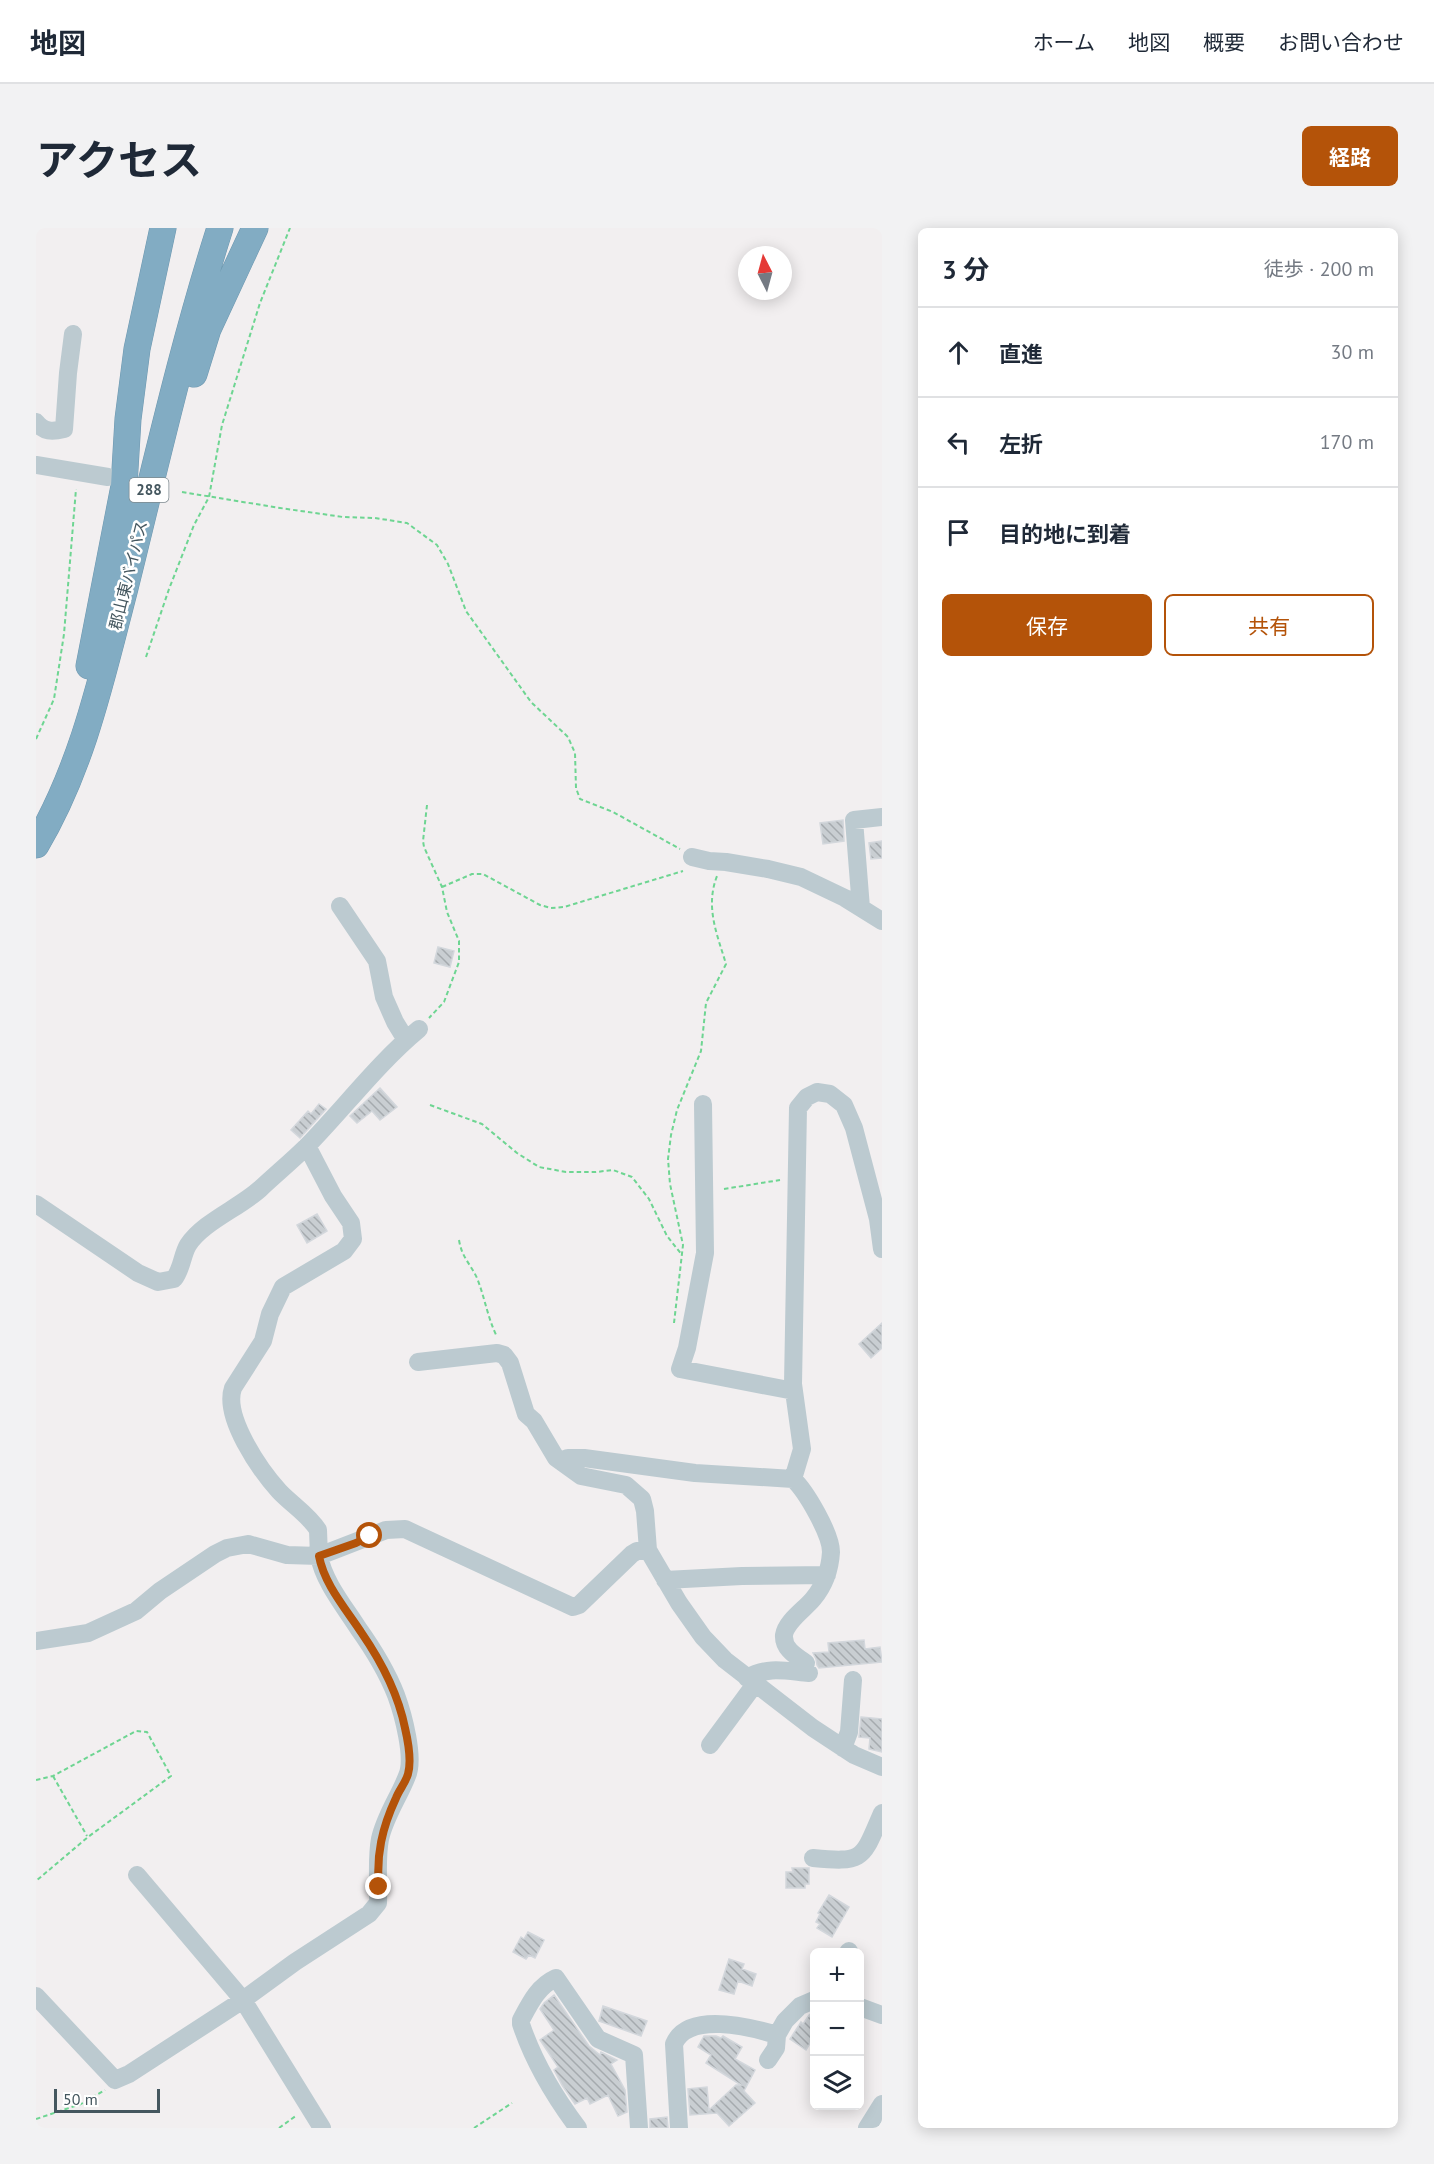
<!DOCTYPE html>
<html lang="ja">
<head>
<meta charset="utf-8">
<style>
	:root { --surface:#fff; --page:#f2f2f3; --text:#1f2937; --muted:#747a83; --line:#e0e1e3; --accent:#b45309 }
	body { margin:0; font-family:"PT Sans","Noto Sans JP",sans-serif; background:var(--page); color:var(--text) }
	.controls { position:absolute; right:18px; bottom:18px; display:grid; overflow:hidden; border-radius:9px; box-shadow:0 3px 15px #0003 }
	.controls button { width:54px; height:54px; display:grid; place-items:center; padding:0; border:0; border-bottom:2px solid var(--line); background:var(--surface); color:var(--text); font:30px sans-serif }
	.compass { position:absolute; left:702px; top:18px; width:54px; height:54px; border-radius:50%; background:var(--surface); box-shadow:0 3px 15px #0003; rotate:354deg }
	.scale { position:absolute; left:18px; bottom:15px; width:106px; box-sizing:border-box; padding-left:6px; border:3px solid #45575f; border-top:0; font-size:16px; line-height:21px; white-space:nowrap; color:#45575f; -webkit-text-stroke:4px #fff; paint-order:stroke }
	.stop { position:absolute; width:18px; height:18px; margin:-14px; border:4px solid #b45309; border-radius:50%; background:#fff }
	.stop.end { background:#b45309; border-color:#fff; box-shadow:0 2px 6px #0008 }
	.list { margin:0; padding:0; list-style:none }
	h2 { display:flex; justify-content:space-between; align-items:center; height:78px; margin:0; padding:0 24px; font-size:26px }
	h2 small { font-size:20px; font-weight:400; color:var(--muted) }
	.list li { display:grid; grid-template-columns:39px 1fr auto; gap:18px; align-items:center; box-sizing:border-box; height:90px; padding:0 24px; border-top:2px solid var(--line) }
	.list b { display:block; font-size:22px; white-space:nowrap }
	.list em { font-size:20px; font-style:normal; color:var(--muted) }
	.actions { display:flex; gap:12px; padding:18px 24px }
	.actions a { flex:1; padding:14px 0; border:2px solid var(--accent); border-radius:9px; text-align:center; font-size:21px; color:var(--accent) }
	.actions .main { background:var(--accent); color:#fff }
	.icon { flex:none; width:33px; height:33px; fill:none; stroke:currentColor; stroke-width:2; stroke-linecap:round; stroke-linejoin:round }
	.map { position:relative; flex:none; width:846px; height:1900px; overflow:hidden; border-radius:9px }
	header { display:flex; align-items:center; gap:36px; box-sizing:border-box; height:84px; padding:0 30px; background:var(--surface); border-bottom:2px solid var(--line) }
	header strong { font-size:28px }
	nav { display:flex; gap:33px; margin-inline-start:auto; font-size:21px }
	.intro { display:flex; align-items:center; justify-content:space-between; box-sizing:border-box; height:144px; padding:0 36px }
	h1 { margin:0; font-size:42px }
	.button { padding:15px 27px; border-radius:9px; background:var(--accent); color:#fff; font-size:21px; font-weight:700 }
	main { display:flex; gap:36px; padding:0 36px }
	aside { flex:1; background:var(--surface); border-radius:9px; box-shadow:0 3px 15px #0003 }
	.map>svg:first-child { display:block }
</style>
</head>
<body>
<header>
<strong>地図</strong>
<nav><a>ホーム</a><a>地図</a><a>概要</a><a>お問い合わせ</a></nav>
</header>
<div class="intro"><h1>アクセス</h1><a class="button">経路</a></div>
<main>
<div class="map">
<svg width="846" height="1900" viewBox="0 0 846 1900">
	<defs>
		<pattern id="building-back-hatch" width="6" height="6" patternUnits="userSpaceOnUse" patternTransform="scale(1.5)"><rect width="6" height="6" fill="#c9ced2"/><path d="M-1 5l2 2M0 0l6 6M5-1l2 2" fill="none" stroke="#a5aaae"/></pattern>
	</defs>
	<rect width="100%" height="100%" fill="#f2eff0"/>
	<!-- building -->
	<path fill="url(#building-back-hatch)" stroke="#d3d7dc" stroke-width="1.5" d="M807 592 808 613 787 616 784 595Z
		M846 613V630L835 631 833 615Z
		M402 719 418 723 414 739 398 735Z
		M344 860 361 879 344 892 336 883 321 895 314 888Z
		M283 876 290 881 264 910 255 902 272 883 275 886Z
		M281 986 291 1003 271 1015 261 997Z
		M846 1095V1120L835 1130 823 1116Z
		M828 1412 829 1421 844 1419 846 1434 783 1440 781 1437 780 1431 777 1425 793 1424 792 1415Z
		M825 1489 846 1491V1524L833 1521 834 1510 823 1509Z
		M756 1640H773V1656H769V1660H750V1644H757Z
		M793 1667 813 1679 796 1709 781 1700 784 1696 780 1694 784 1686 782 1685Z
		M492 1704 508 1712 499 1730 493 1727 490 1731 477 1724 485 1709 488 1711Z
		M693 1731 708 1736 706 1741 720 1746 716 1758 702 1753 698 1766 683 1762Z
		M518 1767 553 1818 564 1827 565 1824 581 1832 575 1836 589 1862 591 1884 582 1888 572 1867 554 1876 551 1870 539 1876 526 1857 518 1842 522 1839 504 1812 518 1802 504 1781 508 1775Z
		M567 1778 611 1793 605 1808 563 1793Z
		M778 1784V1809L770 1822 754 1811 765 1794 767 1796 773 1787Z
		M668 1808H680L685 1810 687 1808 706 1819 699 1831 719 1842 708 1863 719 1875 693 1898 681 1885 654 1887 652 1861 671 1859 673 1882 700 1857H705L670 1835 675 1827 662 1819Z
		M631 1889 632 1900H614V1891Z"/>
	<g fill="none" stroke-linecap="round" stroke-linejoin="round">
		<defs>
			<path id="highway" d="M158 146 172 101 219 0
				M53 438 88 258 92 191 101 121 127 0
				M0 617C47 538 66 448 89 360 119 240 146 119 184 0"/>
		</defs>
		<!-- highway casing -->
		<use href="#highway" stroke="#6d97af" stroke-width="27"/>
		<!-- path -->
		<path stroke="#6ed592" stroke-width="2" stroke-dasharray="4.5 3" stroke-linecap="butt" d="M146 264 244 280 307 289 339 290 371 295 401 317 412 336 430 383 495 474 532 509 539 525 540 560 544 571 577 584 644 621
			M110 429 133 361 158 297 173 269 186 197 224 75 254 0
			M0 511 18 471 28 406 40 261
			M391 577 387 613 388 619 406 659 411 684 423 713V734L408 774 393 790
			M406 659 436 646H447L504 677 515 680 528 679 647 643
			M394 877 446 896 481 925 503 939 530 944H560L577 942 596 949 613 971 631 1008 646 1027
			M688 961 744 952
			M423 1012C426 1030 434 1035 441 1050 449 1070 451 1088 461 1109
			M638 1095 647 1017 634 956 632 931 635 907 641 882 665 823 670 775 690 736C681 706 669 679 681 648
			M17 1548 51 1608
			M0 1552 17 1548 100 1503 111 1504 135 1548 52 1609 0 1653
			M0 1891 45 1876 69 1862
			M243 1900 261 1887
			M438 1900 476 1875"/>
		<!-- minor -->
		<path stroke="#bccad0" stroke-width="18" d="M0 194C8 204 16 204 28 201L32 145 37 106
			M0 237 72 249
			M656 629 673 633 690 634 732 641 765 649 809 670 846 693
			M304 678 341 733 348 769 359 794 370 812
			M825 680 818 592 846 589
			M667 876 669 1025 651 1120 644 1141 758 1163
			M271 918 297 968 315 995 317 1011 308 1023 247 1059 234 1086 227 1113 197 1160C187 1189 224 1242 243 1263 255 1276 273 1287 282 1302L283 1328 350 1302 369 1301 537 1379 543 1377 596 1326 601 1323 612 1322
			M0 976 102 1045 122 1054 138 1051C146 1041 146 1027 152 1017 167 994 203 980 224 961 240 946 257 932 272 917 309 879 342 835 383 801
			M382 1134 461 1125 468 1127 474 1135 490 1186 498 1193 520 1230 545 1248 590 1257 606 1271 609 1283 612 1322 643 1375 667 1409 689 1432 777 1500 818 1527 846 1539
			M524 1233 532 1230H548L659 1245 757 1251
			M629 1352 706 1348 791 1347
			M0 1413 52 1405 100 1383 124 1363 179 1326 191 1320 212 1316 251 1327 283 1328C288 1354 308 1378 322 1400 337 1421 351 1444 360 1467 367 1486 379 1530 371 1548 363 1569 349 1588 344 1611 340 1632 343 1653 342 1675L333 1686 259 1734 207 1772 93 1846 79 1852 0 1768
			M770 1435C760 1428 747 1421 748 1407 750 1393 769 1381 777 1371 788 1358 794 1341 795 1324 795 1306 770 1263 757 1251L766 1221 757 1156 762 880 771 869 781 864 794 866 808 877 818 900 842 991 846 1021
			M711 1450C731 1438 750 1443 773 1445
			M674 1517 719 1456
			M807 1520 813 1504 817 1452
			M777 1630C829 1635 826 1631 846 1585
			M101 1647 207 1772 286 1900
			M812 1724 813 1723
			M824 1779 846 1787
			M732 1832 740 1820 741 1807 749 1793 764 1778 778 1772
			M542 1900C518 1868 498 1835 485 1796V1792C494 1775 502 1758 520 1750L562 1811 598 1827 603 1900
			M643 1900 638 1816C652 1783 714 1799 741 1807
			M831 1900 846 1876"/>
		<!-- highway -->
		<use href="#highway" stroke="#82acc3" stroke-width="26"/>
	</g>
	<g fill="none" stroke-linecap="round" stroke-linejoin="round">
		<!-- route -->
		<path stroke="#b45309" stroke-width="8" d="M334 1308 320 1315 283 1328C288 1356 310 1381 325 1404 345 1433 362 1465 369 1500 372 1513 376 1532 372 1546 370 1554 363 1562 360 1570 346 1600 340 1627 343 1659"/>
	</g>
	<g text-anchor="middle" stroke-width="5" stroke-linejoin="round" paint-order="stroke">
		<!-- shield labels -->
		<rect fill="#fff" stroke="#7d898f" stroke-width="1.5" x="93.5" y="250" width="39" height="24" rx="4.5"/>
		<g font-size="15" font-weight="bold" fill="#45575f">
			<text x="113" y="267">288</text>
		</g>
		<!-- street labels -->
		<g font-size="16" fill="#45575f" stroke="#fff">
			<text transform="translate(92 347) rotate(-76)" y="6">郡山東バイパス</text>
		</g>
	</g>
</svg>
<div class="controls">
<button>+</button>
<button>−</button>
<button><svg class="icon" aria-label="layers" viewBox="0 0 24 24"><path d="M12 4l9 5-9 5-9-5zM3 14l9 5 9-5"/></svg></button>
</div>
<svg class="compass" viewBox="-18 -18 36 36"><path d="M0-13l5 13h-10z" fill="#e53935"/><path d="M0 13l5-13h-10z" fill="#747a83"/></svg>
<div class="scale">50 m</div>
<div class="stop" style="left:334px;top:1308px"></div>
<div class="stop end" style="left:343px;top:1659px"></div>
</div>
<aside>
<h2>3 分<small>徒歩 · 200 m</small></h2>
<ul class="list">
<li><svg class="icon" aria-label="ahead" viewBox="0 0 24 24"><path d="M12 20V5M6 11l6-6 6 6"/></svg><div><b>直進</b></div><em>30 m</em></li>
<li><svg class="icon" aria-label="left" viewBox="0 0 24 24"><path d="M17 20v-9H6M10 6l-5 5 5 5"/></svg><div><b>左折</b></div><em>170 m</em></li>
<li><svg class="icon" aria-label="arrive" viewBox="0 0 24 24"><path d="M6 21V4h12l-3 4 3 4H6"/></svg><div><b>目的地に到着</b></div></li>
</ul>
<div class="actions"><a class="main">保存</a><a>共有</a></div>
</aside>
</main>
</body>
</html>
